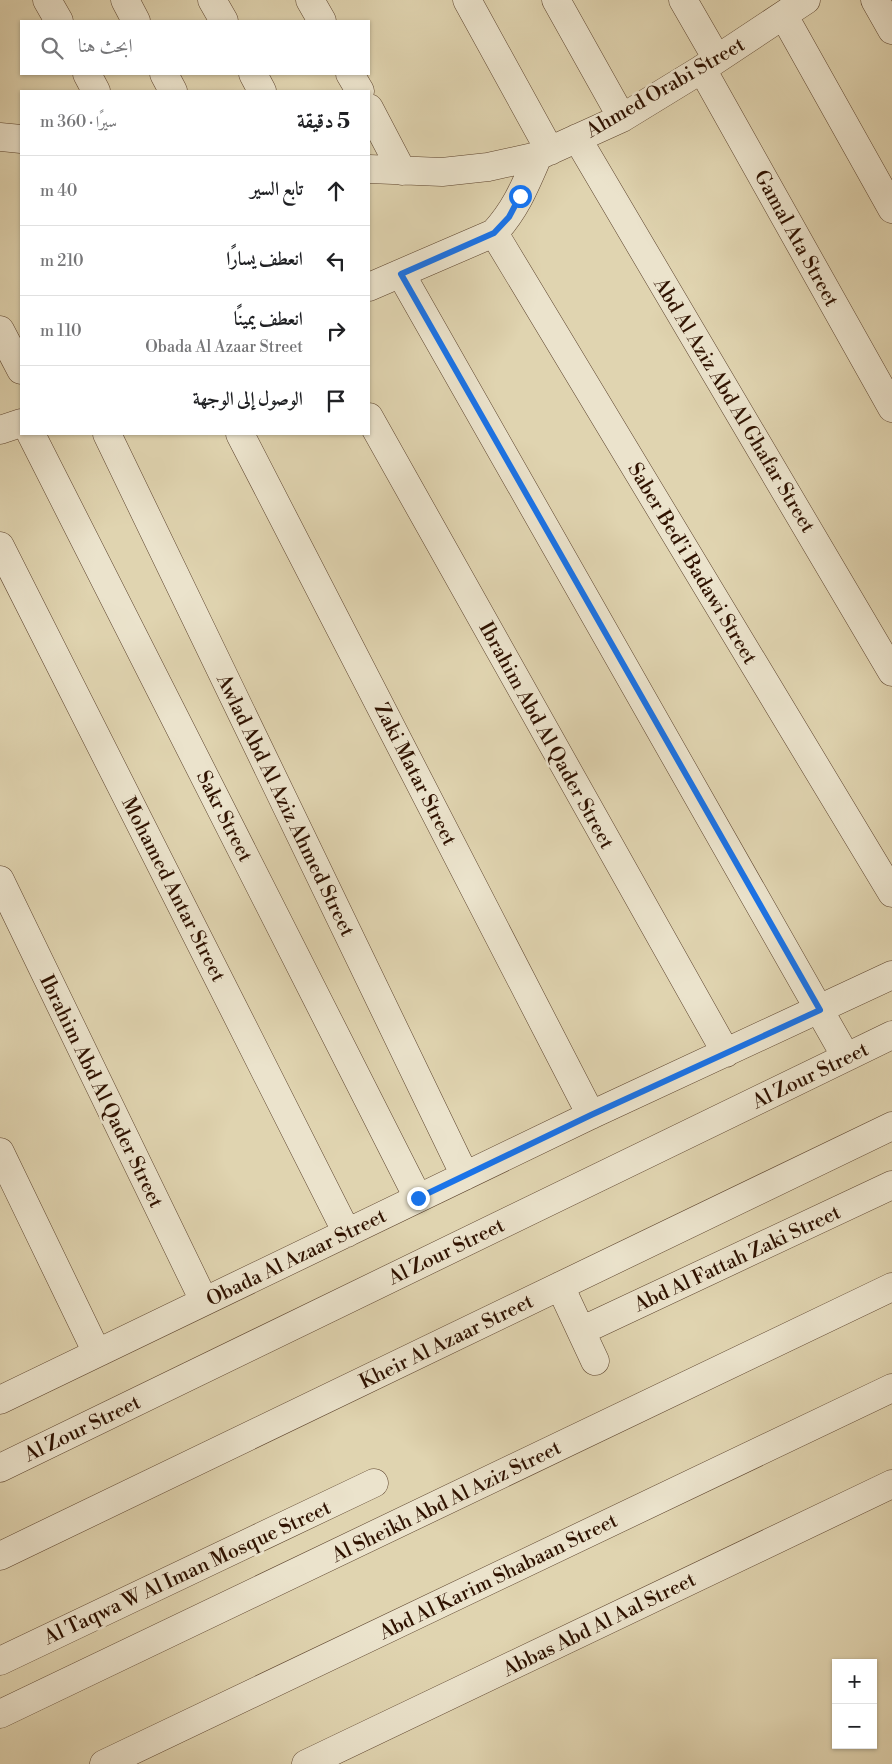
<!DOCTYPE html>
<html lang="ar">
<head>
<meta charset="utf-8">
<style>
	:root { --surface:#fff; --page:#f6f6f6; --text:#202124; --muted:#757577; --line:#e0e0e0 }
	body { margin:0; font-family:"Libre Bodoni",Amiri,serif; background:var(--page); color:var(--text); direction:rtl }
	.controls { position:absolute; right:15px; bottom:15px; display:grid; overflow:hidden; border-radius:0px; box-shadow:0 1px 4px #0004 }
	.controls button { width:45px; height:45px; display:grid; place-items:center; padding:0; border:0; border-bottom:1px solid var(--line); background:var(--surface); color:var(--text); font:25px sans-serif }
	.stop { position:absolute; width:15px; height:15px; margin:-11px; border:4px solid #1a73e8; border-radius:50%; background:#fff }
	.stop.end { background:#1a73e8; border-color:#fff; box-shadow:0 1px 5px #0008 }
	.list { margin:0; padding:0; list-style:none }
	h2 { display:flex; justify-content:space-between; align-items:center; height:65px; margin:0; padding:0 20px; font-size:21px }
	h2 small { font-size:16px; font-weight:400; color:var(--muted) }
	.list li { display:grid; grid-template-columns:32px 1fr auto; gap:15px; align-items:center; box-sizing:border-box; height:70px; padding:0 20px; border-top:1px solid var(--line) }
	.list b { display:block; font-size:19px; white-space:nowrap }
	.list p { margin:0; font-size:16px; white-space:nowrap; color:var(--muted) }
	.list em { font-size:16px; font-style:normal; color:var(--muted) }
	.icon { flex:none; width:28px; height:28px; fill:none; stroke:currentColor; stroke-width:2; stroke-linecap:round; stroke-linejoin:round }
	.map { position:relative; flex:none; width:892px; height:1764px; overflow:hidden; direction:ltr }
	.search { position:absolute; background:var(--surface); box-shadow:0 1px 4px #0004; left:20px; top:20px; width:350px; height:55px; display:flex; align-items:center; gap:12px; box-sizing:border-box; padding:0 18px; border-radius:0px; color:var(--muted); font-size:19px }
	.panel { position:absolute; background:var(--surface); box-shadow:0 1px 4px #0004; left:20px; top:90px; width:350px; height:345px; border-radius:0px; direction:rtl }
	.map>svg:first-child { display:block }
</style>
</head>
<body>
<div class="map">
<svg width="892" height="1764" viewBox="0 0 892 1764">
	<rect width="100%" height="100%" fill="#e0d4b0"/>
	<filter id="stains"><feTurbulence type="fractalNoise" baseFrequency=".004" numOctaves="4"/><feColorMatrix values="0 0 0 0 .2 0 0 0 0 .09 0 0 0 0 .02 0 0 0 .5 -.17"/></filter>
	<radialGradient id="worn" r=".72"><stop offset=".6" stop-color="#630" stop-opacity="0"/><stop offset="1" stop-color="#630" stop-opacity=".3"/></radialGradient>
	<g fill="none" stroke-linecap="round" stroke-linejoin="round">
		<defs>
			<path id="minor" d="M47 0 59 21
				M125 0 136 21
				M212 0 224 21
				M310 0 322 21
				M467 0 550 151
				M556 0 622 118
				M683 0 717 59
				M875 0 892 30
				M784 16 892 209
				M702 69 892 408
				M87 74 96 91
				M164 74 173 91
				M253 74 262 91
				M350 74 360 91
				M369 108 402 171
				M0 137 21 139
				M577 138 892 672
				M369 169 442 172 488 167 538 156 622 118 702 69 806 0
				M494 233 892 893
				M401 274 846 1057
				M369 287 494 233C516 209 525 186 538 156
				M0 330 21 370
				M369 417 726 1053
				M0 430 21 423
				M31 434 418 1198
				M107 434 465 1176
				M240 434 591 1115
				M0 546 347 1233
				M0 880 204 1301
				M0 1152 97 1353
				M560 1286 595 1361
				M581 1331 892 1185
				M0 1400 591 1115 892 975
				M0 1468 892 1035
				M0 1556 892 1126
				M0 1661 374 1483
				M0 1714 892 1287
				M104 1764 892 1388
				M306 1764 892 1484"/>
		</defs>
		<!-- minor casing -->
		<use href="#minor" stroke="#5b422c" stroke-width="29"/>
		<!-- minor -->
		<use href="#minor" stroke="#ebe3cc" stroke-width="28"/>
	</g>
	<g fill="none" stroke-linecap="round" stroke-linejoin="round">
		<!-- route -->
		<path stroke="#1a73e8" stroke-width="6" d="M418 1198 591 1115 820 1010 401 274 494 233 509 217 520 196"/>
	</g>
	<g text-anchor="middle" stroke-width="5" stroke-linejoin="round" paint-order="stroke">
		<!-- street labels -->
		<g font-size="20" fill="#2f1200" stroke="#ebe3cc">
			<text transform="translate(665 87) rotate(-30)" y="7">Ahmed Orabi Street</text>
			<text transform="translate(797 238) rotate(61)" y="7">Gamal Ata Street</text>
			<text transform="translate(735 405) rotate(59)" y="7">Abd Al Aziz Abd Al Ghafar Street</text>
			<text transform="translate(693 563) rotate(59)" y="7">Saber Bed'i Badawi Street</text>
			<text transform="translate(547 735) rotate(61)" y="7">Ibrahim Abd Al Qader Street</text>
			<text transform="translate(416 774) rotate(63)" y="7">Zaki Matar Street</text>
			<text transform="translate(286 805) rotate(64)" y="7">Awlad Abd Al Aziz Ahmed Street</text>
			<text transform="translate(225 816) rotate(63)" y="7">Sakr Street</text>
			<text transform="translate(174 889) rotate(63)" y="7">Mohamed Antar Street</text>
			<text transform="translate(810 1075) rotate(-26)" y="7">Al Zour Street</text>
			<text transform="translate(102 1091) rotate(64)" y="7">Ibrahim Abd Al Qader Street</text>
			<text transform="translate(446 1251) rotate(-26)" y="7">Al Zour Street</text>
			<text transform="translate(296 1257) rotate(-26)" y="7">Obada Al Azaar Street</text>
			<text transform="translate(737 1258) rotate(-25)" y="7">Abd Al Fattah Zaki Street</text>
			<text transform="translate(446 1341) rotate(-26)" y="7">Kheir Al Azaar Street</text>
			<text transform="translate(82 1428) rotate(-26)" y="7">Al Zour Street</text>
			<text transform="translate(446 1501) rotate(-26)" y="7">Al Sheikh Abd Al Aziz Street</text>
			<text transform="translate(187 1572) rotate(-25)" y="7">Al Taqwa W Al Iman Mosque Street</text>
			<text transform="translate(498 1576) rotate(-26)" y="7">Abd Al Karim Shabaan Street</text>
			<text transform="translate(599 1624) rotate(-26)" y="7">Abbas Abd Al Aal Street</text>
		</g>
	</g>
	<rect width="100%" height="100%" filter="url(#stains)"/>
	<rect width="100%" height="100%" fill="url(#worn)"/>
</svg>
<div class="controls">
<button>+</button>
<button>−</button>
</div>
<div class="stop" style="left:520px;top:196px"></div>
<div class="stop end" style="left:418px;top:1198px"></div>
<div class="search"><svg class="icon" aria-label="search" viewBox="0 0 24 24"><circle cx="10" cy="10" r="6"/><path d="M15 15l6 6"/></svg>ابحث هنا</div>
<section class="panel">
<h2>5 دقيقة<small>سيرًا · 360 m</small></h2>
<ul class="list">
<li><svg class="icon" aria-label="ahead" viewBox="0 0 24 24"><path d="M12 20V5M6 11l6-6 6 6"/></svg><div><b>تابع السير</b></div><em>40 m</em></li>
<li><svg class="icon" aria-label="left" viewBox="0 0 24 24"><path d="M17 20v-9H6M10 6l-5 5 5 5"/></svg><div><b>انعطف يسارًا</b></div><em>210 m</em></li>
<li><svg class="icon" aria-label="right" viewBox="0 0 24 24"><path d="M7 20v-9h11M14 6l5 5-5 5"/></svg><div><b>انعطف يمينًا</b><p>Obada Al Azaar Street</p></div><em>110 m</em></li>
<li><svg class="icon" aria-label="arrive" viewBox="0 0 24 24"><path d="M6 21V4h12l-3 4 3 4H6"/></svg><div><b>الوصول إلى الوجهة</b></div></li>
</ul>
</section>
</div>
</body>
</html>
